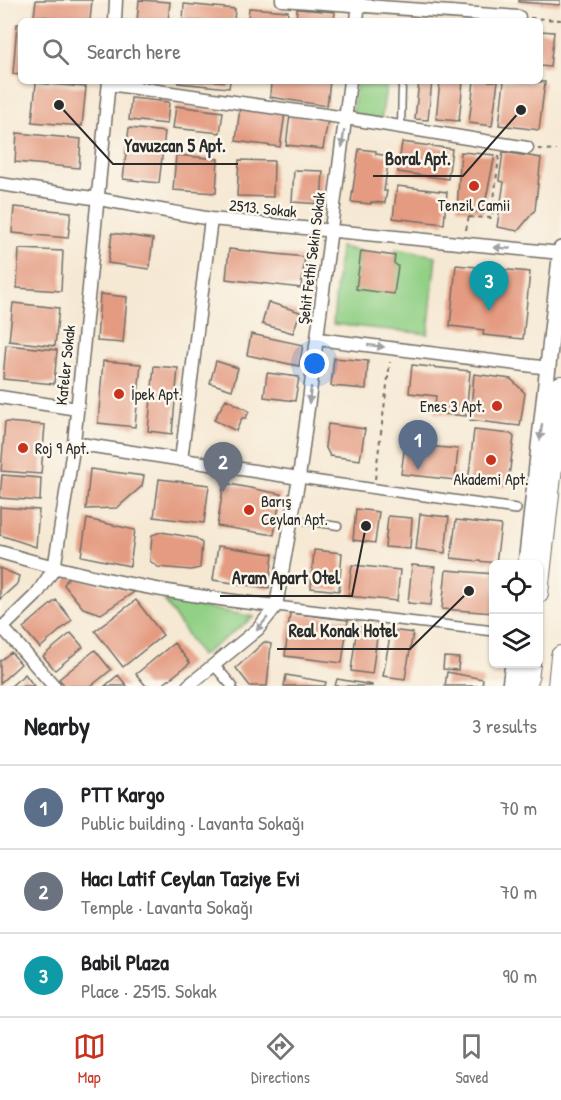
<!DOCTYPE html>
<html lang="en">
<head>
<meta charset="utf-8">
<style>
	:root { --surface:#fff; --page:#f2f2f2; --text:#202124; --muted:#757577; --line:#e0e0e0; --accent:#c8321e }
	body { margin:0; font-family:"Patrick Hand",sans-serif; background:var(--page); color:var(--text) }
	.controls { position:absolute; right:18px; bottom:18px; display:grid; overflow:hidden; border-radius:9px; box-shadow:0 2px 4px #0004 }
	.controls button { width:54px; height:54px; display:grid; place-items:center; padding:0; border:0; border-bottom:2px solid var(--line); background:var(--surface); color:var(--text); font:30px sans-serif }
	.you { position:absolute; left:315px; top:364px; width:21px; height:21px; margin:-15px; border:4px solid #fff; border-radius:50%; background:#1a73e8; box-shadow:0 0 0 9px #1a73e833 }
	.badge { display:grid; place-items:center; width:39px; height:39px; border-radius:50%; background:var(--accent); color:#fff; font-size:20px; font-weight:700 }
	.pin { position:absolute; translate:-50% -50px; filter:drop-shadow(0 2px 3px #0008) }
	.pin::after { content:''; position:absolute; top:32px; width:21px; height:18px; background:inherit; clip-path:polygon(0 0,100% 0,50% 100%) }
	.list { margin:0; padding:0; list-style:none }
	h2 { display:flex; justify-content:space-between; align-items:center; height:78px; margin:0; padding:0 24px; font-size:26px }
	h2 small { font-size:20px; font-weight:400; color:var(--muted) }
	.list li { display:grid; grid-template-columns:39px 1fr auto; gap:18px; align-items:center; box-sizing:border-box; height:84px; padding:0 24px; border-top:2px solid var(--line) }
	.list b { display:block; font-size:22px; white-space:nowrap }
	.list p { margin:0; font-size:20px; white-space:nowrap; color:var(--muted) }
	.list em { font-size:20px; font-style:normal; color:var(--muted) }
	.icon { flex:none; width:33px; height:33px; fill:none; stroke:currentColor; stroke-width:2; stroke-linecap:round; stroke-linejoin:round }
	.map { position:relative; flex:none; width:561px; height:686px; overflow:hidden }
	.search { position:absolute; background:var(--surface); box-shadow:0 2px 4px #0004; left:18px; right:18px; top:18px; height:66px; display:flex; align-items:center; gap:15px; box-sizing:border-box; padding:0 21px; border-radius:9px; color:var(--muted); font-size:22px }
	.sheet { height:330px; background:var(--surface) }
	nav { display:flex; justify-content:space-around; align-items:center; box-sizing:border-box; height:84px; border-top:2px solid var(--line); background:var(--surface); font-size:16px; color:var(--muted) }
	nav a { display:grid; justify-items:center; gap:3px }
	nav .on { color:var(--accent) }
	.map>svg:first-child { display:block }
</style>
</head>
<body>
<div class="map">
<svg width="561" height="686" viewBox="0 0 561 686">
	<rect width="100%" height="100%" fill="#fbf7ec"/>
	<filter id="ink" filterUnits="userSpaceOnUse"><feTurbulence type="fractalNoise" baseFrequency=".0167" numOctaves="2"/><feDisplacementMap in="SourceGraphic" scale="12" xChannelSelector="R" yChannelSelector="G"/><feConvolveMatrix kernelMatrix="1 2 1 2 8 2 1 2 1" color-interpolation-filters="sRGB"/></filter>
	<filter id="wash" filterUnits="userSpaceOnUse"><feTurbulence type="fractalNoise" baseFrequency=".008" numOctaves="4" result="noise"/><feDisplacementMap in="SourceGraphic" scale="24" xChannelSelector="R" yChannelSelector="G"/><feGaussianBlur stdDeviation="1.35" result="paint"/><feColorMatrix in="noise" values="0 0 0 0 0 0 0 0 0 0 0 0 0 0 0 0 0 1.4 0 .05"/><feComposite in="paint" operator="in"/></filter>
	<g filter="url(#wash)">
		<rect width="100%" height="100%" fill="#f6e9d4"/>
		<!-- green -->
		<path fill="#92d086" stroke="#5e7e58" stroke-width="1.5" d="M357 81H387L381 120 352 115Z
			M340 247 361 251 356 289 398 266 394 263 396 249 436 256 428 334 333 324Z
			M164 600 254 617 201 656Z"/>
		<g id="blocks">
			<!-- building -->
			<path fill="#e49b81" d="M36 0H92L90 21H48L49 17 34 16Z
				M139 0 170 2 168 21H137Z
				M519 0H560V5L519 2Z
				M184 4 235 9 234 21H183Z
				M249 8 288 11 287 21H248Z
				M297 9 335 12 334 21H296Z
				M17 24H21V75L13 74Z
				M540 31 554 32 550 67 540 66Z
				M178 81H230L229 88 178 83Z
				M330 81 327 106 270 97 271 82Z
				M419 81H432L428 120 415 119Z
				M440 81H463L459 121 436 119Z
				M474 81H498L492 126 469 123Z
				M504 81 545 82 539 130 499 125Z
				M36 83 86 87 82 126 32 122Z
				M131 98 169 102 167 124 129 120Z
				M176 106 223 112 220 133 173 128Z
				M240 107 285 113 280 147 236 141Z
				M290 115 328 120 323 149 286 145Z
				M129 128 165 132 159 183 123 179Z
				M17 133 81 139 79 168 15 162Z
				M402 142 452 149 448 179 398 172Z
				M359 149 376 151V154L389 156 384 191H387L385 203 371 202V204L351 202Z
				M461 152 495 155 483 213 457 208Z
				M503 152 541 158 535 210 518 231 497 227 504 182 499 181Z
				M176 155 218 159 216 193 173 190Z
				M239 160 274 161 273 197 237 196Z
				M294 170 323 171 321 204 292 202Z
				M397 186 447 192 444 224 393 218Z
				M14 207 71 212 68 238 12 233Z
				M112 233 153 239 149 269 108 263Z
				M19 249 63 251 61 291 17 288Z
				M229 249 305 257 301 288 226 279Z
				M361 251 395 256 394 263 398 266 394 294 356 289Z
				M456 265 530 272 523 339 483 335 484 330 450 326Z
				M100 294 127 297 123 343 97 341Z
				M268 302 300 312 293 333 262 324Z
				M13 303 59 308 55 346 9 341Z
				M251 334 303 345 299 366 247 355Z
				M6 345 57 350 54 384 3 379Z
				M334 358 368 361 366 389 331 386Z
				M103 361 141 364 135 427 98 423Z
				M216 361 238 368 232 390 210 383Z
				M412 365 470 371 466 416 434 413 436 396 409 393Z
				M154 366 178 368 172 434 148 431Z
				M267 373 299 377 295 401 264 397Z
				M474 374 511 379 525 393 520 426 470 420Z
				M226 399 249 411 246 418H242L236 431 214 420Z
				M5 422 45 425 41 474 1 471Z
				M328 424 365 429 360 460 330 456 325 446Z
				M474 430 511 434 514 437 508 485 505 487 468 483Z
				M405 444 458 449 455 480 401 474Z
				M90 469 144 476 142 486 117 508 86 509Z
				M2 475 41 478 40 501 0 498Z
				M159 479 209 485 204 523 154 517Z
				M224 483 281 494 274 535 217 526Z
				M0 507 39 510 36 547 0 535Z
				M356 509 379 512 375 543 353 540Z
				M420 514 449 517 445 553 416 549Z
				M388 516 412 518 410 549 385 547Z
				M87 519 135 530 130 566 81 556Z
				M456 520 501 525 496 563 451 558Z
				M161 532 196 538 202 543 200 568 191 570 158 567 150 561 152 535Z
				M218 546 273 554 269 588 213 580Z
				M314 550 342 553 339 591 311 588Z
				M352 565 400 570 397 601 348 596Z
				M412 565 435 567 431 605 408 603Z
				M0 568 19 576 17 584 0 599Z
				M446 570 494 574V613L442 609Z
				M69 576 134 592 101 614 83 608 64 585Z
				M56 600 72 620 40 648 23 628Z
				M136 600 163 635 123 667 95 631Z
				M290 613 348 620 342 663 285 656Z
				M357 627 378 630 372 674 351 671Z
				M391 630 413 633 405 679 383 676Z
				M71 633 83 647 55 670 43 656Z
				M264 642 271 644 267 686H250L236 668Z
				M174 643 190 663 161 686H146L136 674Z
				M95 650 111 670 91 686H65L59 679Z
				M11 652 21 664 0 683V661Z
				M444 657 459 658 458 670 443 669Z
				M447 672 483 679 482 686H445Z
				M25 674 34 686H11Z
				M118 675 127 686H105Z
				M286 675 326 682 325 686H284Z
				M337 679 372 685V686H335Z"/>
		</g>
	</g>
	<g filter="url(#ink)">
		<use href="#blocks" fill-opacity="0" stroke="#726e66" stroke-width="1.5"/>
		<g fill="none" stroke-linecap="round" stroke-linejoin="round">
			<defs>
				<path id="service" d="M401 127 402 85
					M292 519 338 526"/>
				<path id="pedestrian" d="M299 478 516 509
					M276 606 494 631
					M215 666 232 686"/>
				<path id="minor" d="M282 0 519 17
					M115 21 116 0
					M357 21 359 0
					M109 84 346 118 527 148
					M0 184 99 199 211 219 561 253
					M318 339 549 368
					M0 397 77 409
					M74 443 299 478
					M181 460 211 219
					M0 552C90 579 183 596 276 606
					M3 628 54 686
					M0 630 36 595 54 569 74 443 109 81
					M188 686 258 629 276 606 299 478 350 81"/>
				<path id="tertiary" d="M526 564 561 249
					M510 686 513 664"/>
				<path id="primary" d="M538 593 561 386
					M527 686 530 664
					M558 686 561 656"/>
			</defs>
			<!-- service casing -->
			<use href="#service" stroke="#726e66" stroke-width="9"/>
			<!-- pedestrian casing -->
			<use href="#pedestrian" stroke="#726e66" stroke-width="12"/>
			<!-- minor casing -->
			<use href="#minor" stroke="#726e66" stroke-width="15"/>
			<!-- tertiary casing -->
			<use href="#tertiary" stroke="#726e66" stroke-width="18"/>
			<!-- primary casing -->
			<use href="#primary" stroke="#726e66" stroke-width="22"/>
			<!-- path -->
			<path stroke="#726e66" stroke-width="2" stroke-dasharray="4.5 4.5" stroke-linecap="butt" d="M530 18 561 20
				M538 149 557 150
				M469 217 492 218 499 156
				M466 230 470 211
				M375 479 390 362"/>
			<!-- service -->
			<use href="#service" stroke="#fff" stroke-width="6"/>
			<!-- pedestrian -->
			<use href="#pedestrian" stroke="#fff" stroke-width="9"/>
			<!-- minor -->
			<use href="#minor" stroke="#fff" stroke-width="12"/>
			<!-- tertiary -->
			<use href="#tertiary" stroke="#fff" stroke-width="15"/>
			<!-- primary -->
			<use href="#primary" stroke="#fff" stroke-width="20"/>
		</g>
		<!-- one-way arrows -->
		<defs><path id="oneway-solid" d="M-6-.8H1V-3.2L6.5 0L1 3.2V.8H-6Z" transform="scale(1.5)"/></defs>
		<g fill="#a0a0a0">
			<use href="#oneway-solid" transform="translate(343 139) rotate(98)"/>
			<use href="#oneway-solid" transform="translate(502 248) rotate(-175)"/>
			<use href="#oneway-solid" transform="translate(376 346) rotate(7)"/>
			<use href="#oneway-solid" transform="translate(310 395) rotate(98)"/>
			<use href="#oneway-solid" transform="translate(541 432) rotate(97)"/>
			<use href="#oneway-solid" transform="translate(262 624) rotate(130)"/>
		</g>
	</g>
	<!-- markers -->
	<g fill="#c8321e" stroke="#fbf7ec" stroke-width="2">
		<circle cx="474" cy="186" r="6"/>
		<circle cx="119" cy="394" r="6"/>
		<circle cx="497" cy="406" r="6"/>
		<circle cx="23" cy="448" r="6"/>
		<circle cx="491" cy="460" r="6"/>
		<circle cx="249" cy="510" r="6"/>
	</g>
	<g text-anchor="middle" stroke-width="5" stroke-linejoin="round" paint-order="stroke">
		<!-- poi labels -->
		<g font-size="16" fill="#2b2b2b" stroke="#fbf7ec" text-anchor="start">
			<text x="474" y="211" text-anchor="middle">Tenzil Camii</text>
			<text x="131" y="400">İpek Apt.</text>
			<text x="485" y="412" text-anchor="end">Enes 3 Apt.</text>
			<text x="35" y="454">Roj 9 Apt.</text>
			<text x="491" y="485" text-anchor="middle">Akademi Apt.</text>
			<text x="261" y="507">Barış<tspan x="261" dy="18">Ceylan Apt.</tspan></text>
		</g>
		<!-- street labels -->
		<g font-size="16" fill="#2b2b2b" stroke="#fbf7ec">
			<text transform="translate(263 208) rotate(6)" y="6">2513. Sokak</text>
			<text transform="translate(311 258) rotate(-83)" y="6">Şehit Fethi Sekin Sokak</text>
			<text transform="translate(65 365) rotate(-84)" y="6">Kafeler Sokak</text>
		</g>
	</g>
	<!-- callouts -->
	<path fill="none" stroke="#2b2b2b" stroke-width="2" d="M59 105L113 164H238M521 110L463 176H373M366 526L352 596H220M469 591L410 649H277"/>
	<g fill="#2b2b2b" stroke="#fbf7ec" stroke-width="2">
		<circle cx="59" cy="105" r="6"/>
		<circle cx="521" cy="110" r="6"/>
		<circle cx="366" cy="526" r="6"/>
		<circle cx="469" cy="591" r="6"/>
	</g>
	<g font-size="18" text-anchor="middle" font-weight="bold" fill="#2b2b2b" stroke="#fbf7ec" stroke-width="5" stroke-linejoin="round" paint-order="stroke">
		<text x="175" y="152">Yavuzcan 5 Apt.</text>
		<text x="418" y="165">Boral Apt.</text>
		<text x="286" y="584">Aram Apart Otel</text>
		<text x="343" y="637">Real Konak Hotel</text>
	</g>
</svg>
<div class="controls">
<button><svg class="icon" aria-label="locate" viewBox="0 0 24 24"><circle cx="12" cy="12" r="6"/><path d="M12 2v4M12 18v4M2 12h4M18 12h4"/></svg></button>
<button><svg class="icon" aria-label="layers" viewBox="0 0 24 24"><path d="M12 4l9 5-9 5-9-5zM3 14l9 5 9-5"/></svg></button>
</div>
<div class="you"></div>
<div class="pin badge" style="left:418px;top:470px;background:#5c6f8a">1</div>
<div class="pin badge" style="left:223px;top:492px;background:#6b7280">2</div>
<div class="pin badge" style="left:489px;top:311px;background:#0f9aa8">3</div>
<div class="search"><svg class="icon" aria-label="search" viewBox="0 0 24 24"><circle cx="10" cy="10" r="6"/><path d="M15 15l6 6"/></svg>Search here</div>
</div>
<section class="sheet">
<h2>Nearby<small>3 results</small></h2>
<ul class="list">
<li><span class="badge" style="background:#5c6f8a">1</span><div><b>PTT Kargo</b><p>Public building · Lavanta Sokağı</p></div><em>70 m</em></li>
<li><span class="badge" style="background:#6b7280">2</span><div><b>Hacı Latif Ceylan Taziye Evi</b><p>Temple · Lavanta Sokağı</p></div><em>70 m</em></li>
<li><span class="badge" style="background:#0f9aa8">3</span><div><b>Babil Plaza</b><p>Place · 2515. Sokak</p></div><em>90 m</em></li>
</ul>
</section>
<nav>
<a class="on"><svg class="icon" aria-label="map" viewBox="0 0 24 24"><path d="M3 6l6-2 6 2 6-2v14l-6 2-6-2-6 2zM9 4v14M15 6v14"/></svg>Map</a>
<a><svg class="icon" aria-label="directions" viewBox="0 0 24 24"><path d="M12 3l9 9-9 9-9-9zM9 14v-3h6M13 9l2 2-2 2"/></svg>Directions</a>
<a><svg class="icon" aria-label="saved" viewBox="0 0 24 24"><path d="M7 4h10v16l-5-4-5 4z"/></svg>Saved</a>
</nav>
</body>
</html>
